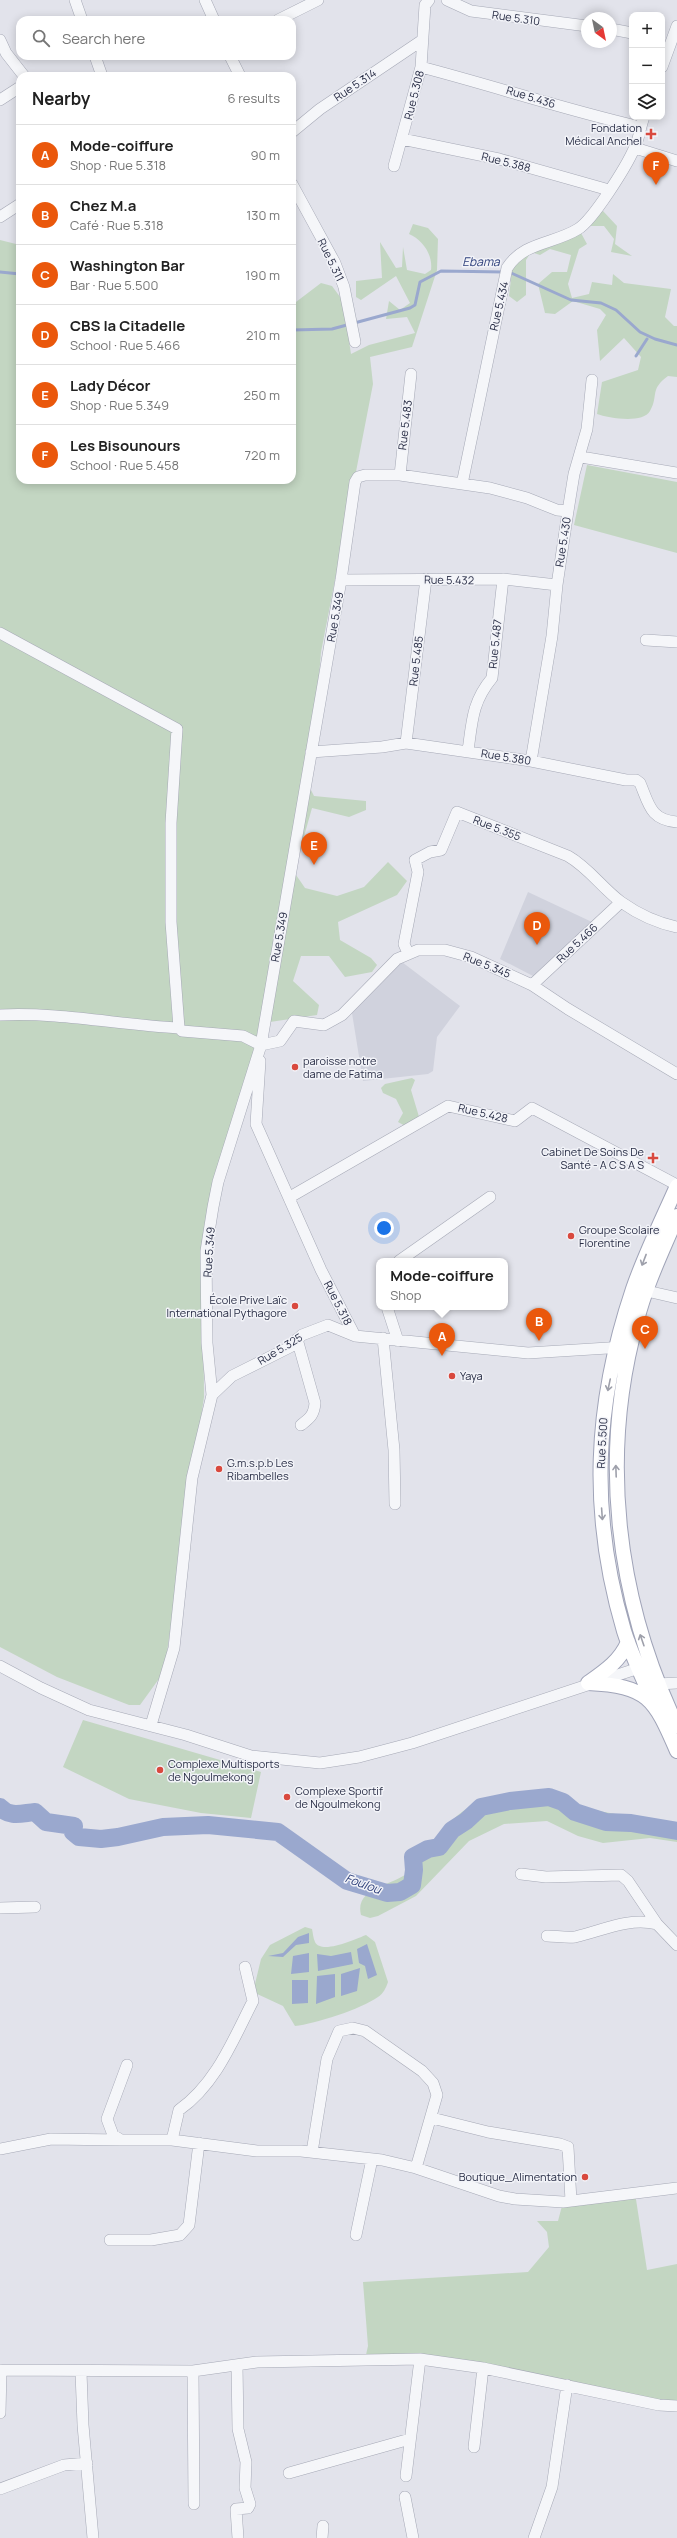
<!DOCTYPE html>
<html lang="en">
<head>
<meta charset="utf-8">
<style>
	:root { --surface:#fff; --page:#f6f6f6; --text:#222; --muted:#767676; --line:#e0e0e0; --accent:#ea580c }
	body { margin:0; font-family:Manrope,sans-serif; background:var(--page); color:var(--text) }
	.controls { position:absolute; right:12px; top:12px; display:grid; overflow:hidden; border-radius:8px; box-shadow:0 2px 10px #0003 }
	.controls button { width:36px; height:36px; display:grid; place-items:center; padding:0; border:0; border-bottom:1px solid var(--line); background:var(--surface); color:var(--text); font:20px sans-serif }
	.compass { position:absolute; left:581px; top:12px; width:36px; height:36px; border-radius:50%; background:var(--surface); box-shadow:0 2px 10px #0003; rotate:147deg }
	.you { position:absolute; left:384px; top:1228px; width:14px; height:14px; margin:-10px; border:3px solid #fff; border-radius:50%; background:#1a73e8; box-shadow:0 0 0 6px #1a73e833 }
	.badge { display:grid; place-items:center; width:26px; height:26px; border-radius:50%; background:var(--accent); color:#fff; font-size:13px; font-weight:700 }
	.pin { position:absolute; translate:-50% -33px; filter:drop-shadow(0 1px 2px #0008) }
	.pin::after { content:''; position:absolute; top:21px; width:14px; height:12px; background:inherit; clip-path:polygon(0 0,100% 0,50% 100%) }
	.popup { position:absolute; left:376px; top:1258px; width:132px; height:52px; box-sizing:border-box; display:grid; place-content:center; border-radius:8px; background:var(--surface); filter:drop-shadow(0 1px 3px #0005); font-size:13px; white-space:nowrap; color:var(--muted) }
	.popup b { font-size:15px; color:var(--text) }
	.popup::after { content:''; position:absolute; left:50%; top:100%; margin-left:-8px; border:8px solid transparent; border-top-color:var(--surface) }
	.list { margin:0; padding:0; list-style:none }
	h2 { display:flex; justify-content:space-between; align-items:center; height:52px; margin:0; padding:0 16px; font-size:17px }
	h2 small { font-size:13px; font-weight:400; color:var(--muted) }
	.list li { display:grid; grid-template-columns:26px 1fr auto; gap:12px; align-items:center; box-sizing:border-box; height:60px; padding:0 16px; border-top:1px solid var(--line) }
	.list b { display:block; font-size:15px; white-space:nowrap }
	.list p { margin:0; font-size:13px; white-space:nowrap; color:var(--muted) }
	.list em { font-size:13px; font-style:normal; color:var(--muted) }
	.icon { flex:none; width:22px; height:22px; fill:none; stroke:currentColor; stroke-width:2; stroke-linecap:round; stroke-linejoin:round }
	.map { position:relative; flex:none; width:677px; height:2538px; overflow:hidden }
	.search { position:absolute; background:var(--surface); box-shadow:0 2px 10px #0003; left:16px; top:16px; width:280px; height:44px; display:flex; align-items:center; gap:10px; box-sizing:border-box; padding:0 14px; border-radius:12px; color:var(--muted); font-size:15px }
	.panel { position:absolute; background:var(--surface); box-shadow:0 2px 10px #0003; left:16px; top:72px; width:280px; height:412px; border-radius:12px }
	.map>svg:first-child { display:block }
</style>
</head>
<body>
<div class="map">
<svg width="677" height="2538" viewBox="0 0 677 2538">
	<rect width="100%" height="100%" fill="#e2e3eb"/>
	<!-- built -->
	<path fill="#d0d2dd" d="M528 892 592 922 543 974 533 976 500 959Z
		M394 956 460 1006 437 1037 433 1071 428 1074 363 1081 351 1007Z"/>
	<!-- green -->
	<path fill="#c3d6c2" d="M603 211 617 226 615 244 632 256 611 252 614 239 604 226H590L581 233 587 244 579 249 568 284 572 298 589 294 592 282 612 285 613 274 624 283 671 289 665 317 674 326H677V377L668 376C649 390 659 395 650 411 643 424 608 418 597 414L602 382 638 370 641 357 624 338 600 361 597 330 606 315 600 309 573 301 555 314 545 313 538 284 552 272H567L571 255 550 249 540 255 531 252 526 260V295L517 302 509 296 512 270 524 246 575 231Z
		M413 224 428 228 438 239 437 270 412 347 370 357 373 384 321 652 310 788 314 796 366 801V810L349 817 312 808 294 872 305 888 337 896 364 887 388 862 407 881 397 895 338 922 340 940 371 958 377 965 372 972 345 977 329 956H301L293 981 319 1005 317 1015 270 1022 262 1028 203 1256 204 1397 165 1666 161 1676 140 1705H129L57 1677 0 1647V240L20 245V480H292V305L321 283 332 286 343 301 351 354 369 345 415 333 407 317 386 319 389 301 400 310 410 303 396 276 361 300 356 297V281L382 278 380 242 396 268 402 267 403 247 407 270 425 274 431 270C433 255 423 240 409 234Z
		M587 465 677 482V553L574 525Z
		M412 1078 415 1080 411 1090 420 1120 407 1127 398 1122 403 1113 396 1099 383 1093 381 1088 385 1084Z
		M83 1720 261 1772 251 1818 201 1813 129 1799 63 1767Z
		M535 1792C580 1810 626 1816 673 1824L677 1825V1842L650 1838 603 1843 578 1836 547 1821 504 1824 469 1841 416 1896 378 1916 370 1918 361 1915C354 1887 394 1886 410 1871 433 1849 444 1820 473 1805 493 1795 513 1793 535 1792Z
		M305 1927 312 1929C313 1933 313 1938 315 1942 321 1955 356 1939 366 1935L375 1942 388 1982C386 1988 383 1994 378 1997 361 2009 315 2024 295 2026L283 2006 253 1992 261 1959 270 1945Z
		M635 2193 647 2270 677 2264V2406L483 2368 365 2359 368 2346 363 2282 528 2272 549 2247 547 2232 537 2221H558L563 2202Z"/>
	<!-- water -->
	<path fill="#9aa8ce" d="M309 1933V1943L296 1945 283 1957 268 1956 283 1953 298 1937Z
		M367 1944 377 1975 368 1979 365 1966 359 1963 357 1949Z
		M351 1952 353 1964 318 1971 317 1954 331 1956Z
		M309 1953V1972L291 1974 293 1956Z
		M360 1968 357 1991 341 1996V1974Z
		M335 1974V1997L316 2004 317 1976Z
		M292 1980H308V2003L292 2004Z"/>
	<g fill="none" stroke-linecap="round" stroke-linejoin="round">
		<!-- stream -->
		<path stroke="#9aa8ce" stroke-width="3" d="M0 272 20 274
			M509 272 571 300 601 303 616 310 640 332 655 339 677 345
			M292 330 332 329 410 308 415 305 420 282 441 271 504 272
			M636 356 647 339"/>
		<!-- river -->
		<path stroke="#9aa8ce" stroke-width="18" d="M0 1807C10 1818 22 1813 35 1812L46 1822 74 1826 73 1832 79 1837 101 1839 118 1837 163 1827 208 1825 278 1832 347 1881 387 1893 400 1892 412 1885 414 1870 413 1857 428 1849 439 1847 452 1830 466 1821 481 1807 510 1801 549 1797 563 1802 575 1812 606 1822 631 1823 677 1831"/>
		<defs>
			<path id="minor" d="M75 0 82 20
				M205 0 214 20
				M447 0 471 11 587 26
				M278 20 318 0
				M611 29 632 33
				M0 40 6 53 24 76
				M95 56 102 76
				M230 56 240 76
				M421 67C494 86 566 110 640 127
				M662 67 677 26
				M0 100 20 87
				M292 132 320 109 421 41
				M402 139 499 159 609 190
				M635 148 677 161
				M394 166 421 67 425 5 429 0
				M292 184 335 263 344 287 355 342
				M0 217 20 204
				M581 457 677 473
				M400 475 411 374
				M462 484 507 268C523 242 554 244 578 229 593 220 626 167 634 149 639 140 640 127 644 117
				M568 511 574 474 587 429 592 380
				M341 580 503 579 557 585
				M0 633 177 729 171 823V922L179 1028
				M646 640 677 642
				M406 743 426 579
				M468 751C472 722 472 702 492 678L503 579
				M311 752 382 747 406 743 531 761 626 780H636L640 783C649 804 650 820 677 822
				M408 953 404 944 418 872 415 860 430 852 441 850 457 812 568 856C589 868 602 888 621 902 638 914 657 923 677 927
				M532 985 621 902
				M0 1015C59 1012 120 1025 179 1028L182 1031 243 1036 261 1045
				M261 1045 280 1041 294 1021 324 1025 342 1015 397 959 418 950H445L471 957 532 985 568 1009 677 1074
				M260 1061 256 1124 321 1270 355 1336
				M290 1197 448 1106 515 1121 532 1108 677 1185
				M399 1261 490 1197
				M638 1289 677 1298
				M387 1307 398 1341
				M383 1338 394 1450 395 1504
				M297 1339 315 1403C314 1415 310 1418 301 1425
				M212 1395 232 1376 290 1347 302 1335 328 1325 355 1336 528 1353 624 1347
				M0 1666 41 1688 89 1710 186 1735 251 1756 320 1763 359 1757 412 1743 645 1666
				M658 1684 677 1683
				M151 1725 174 1648 192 1478 212 1395 207 1343 206 1251 213 1207 218 1182 261 1045 341 580 355 482 358 477 365 475H400L490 488 527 498 557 510 568 511 557 585 552 636 531 761
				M521 1874 546 1877 621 1875 628 1881 657 1924 677 1945
				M0 1908 35 1907
				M547 1936C555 1936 566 1938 575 1937 602 1931 628 1917 657 1924
				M127 2065 107 2119 113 2135 121 2140H172L257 2151H301L382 2160 416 2168 499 2196 515 2199 563 2202 677 2188
				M432 2118 488 2132 560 2144 568 2147 571 2201
				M172 2140 179 2110C216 2084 233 2040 253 2001L245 1967
				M0 2149 51 2139 120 2140
				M312 2152 327 2059 339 2031 353 2028 365 2031 422 2071 433 2083 437 2095 416 2168
				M356 2235 372 2159
				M110 2240H151L180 2235 189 2225 199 2143
				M237 2365 238 2429 246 2462 245 2488 250 2504 248 2508 236 2509 238 2538
				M0 2370 193 2371 257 2362 420 2359 483 2368 659 2405 677 2406
				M193 2371 194 2504
				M81 2372 83 2425 93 2538
				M0 2413 1 2370
				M474 2447 483 2368
				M289 2473 410 2439
				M406 2476 420 2359
				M0 2489 64 2465 87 2463
				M405 2497 413 2538
				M322 2538 323 2526
				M534 2538 552 2487 567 2385"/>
			<path id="major" d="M677 1216C663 1250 646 1284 637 1320 599 1456 616 1599 677 1726
				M588 1683C648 1686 654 1698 677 1751
				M588 1683C605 1671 620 1661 628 1642
				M654 1703C643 1679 632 1656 624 1631 589 1513 594 1405 633 1289 645 1254 662 1220 677 1186"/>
		</defs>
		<!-- minor casing -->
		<use href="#minor" stroke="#a6a9b6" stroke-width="12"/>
		<!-- major casing -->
		<use href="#major" stroke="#a0a4b8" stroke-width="16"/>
		<!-- minor -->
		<use href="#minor" stroke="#f5f6f9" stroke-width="11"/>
		<!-- major -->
		<use href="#major" stroke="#fff" stroke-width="14"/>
	</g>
	<!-- one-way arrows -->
	<defs><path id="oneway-shaft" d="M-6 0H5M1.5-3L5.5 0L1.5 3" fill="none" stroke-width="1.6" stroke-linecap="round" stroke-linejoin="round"/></defs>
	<g stroke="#9ea0ab">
		<use href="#oneway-shaft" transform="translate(644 1260) rotate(111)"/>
		<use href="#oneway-shaft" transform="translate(609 1385) rotate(102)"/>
		<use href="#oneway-shaft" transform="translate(616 1471) rotate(-92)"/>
		<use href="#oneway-shaft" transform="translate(602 1514) rotate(86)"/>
		<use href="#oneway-shaft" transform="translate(642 1640) rotate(-109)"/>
	</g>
	<!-- markers -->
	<g fill="#d9493e" stroke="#f2f3f8" stroke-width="1.5">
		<path d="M649 128h4v4h4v4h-4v4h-4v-4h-4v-4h4z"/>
		<circle cx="295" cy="1067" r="4"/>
		<path d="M651 1152h4v4h4v4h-4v4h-4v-4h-4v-4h4z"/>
		<circle cx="571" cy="1236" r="4"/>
		<circle cx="295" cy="1306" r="4"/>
		<circle cx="452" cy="1376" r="4"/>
		<circle cx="219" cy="1469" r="4"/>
		<circle cx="160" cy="1770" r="4"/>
		<circle cx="287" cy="1797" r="4"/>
		<circle cx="585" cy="2177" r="4"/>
	</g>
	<g text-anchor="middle" stroke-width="3" stroke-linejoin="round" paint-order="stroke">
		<!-- street labels -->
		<g font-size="11" fill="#282d45" stroke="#f2f3f8">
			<text transform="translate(516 18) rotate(8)" y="4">Rue 5.310</text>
			<text transform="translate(355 85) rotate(-34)" y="4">Rue 5.314</text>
			<text transform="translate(414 95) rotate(-76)" y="4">Rue 5.308</text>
			<text transform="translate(531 97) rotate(17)" y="4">Rue 5.436</text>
			<text transform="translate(506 162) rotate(14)" y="4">Rue 5.388</text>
			<text transform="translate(331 260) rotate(64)" y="4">Rue 5.311</text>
			<text transform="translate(499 306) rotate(-77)" y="4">Rue 5.434</text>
			<text transform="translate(405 425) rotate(-83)" y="4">Rue 5.483</text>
			<text transform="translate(563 542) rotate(-81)" y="4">Rue 5.430</text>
			<text transform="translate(449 580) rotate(1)" y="4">Rue 5.432</text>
			<text transform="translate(335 617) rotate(-80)" y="4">Rue 5.349</text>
			<text transform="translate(495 644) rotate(-84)" y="4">Rue 5.487</text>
			<text transform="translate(416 661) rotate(-83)" y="4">Rue 5.485</text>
			<text transform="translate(506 757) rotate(9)" y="4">Rue 5.380</text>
			<text transform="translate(497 828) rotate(21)" y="4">Rue 5.355</text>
			<text transform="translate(279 937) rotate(-80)" y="4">Rue 5.349</text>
			<text transform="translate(577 943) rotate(-43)" y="4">Rue 5.466</text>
			<text transform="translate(487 965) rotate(22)" y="4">Rue 5.345</text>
			<text transform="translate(483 1113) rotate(13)" y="4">Rue 5.428</text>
			<text transform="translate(209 1252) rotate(-86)" y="4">Rue 5.349</text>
			<text transform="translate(338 1303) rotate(63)" y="4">Rue 5.318</text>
			<text transform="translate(280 1349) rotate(-31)" y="4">Rue 5.325</text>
			<text transform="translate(602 1443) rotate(-87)" y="4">Rue 5.500</text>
		</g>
		<!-- poi labels -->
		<g font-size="11" fill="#282d45" stroke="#f2f3f8" text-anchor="start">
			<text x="642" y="132" text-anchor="end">Fondation<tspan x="642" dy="13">Médical Anchel</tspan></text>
			<text x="303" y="1065">paroisse notre<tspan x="303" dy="13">dame de Fatima</tspan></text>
			<text x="644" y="1156" text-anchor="end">Cabinet De Soins De<tspan x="644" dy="13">Santé - A C S A S</tspan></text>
			<text x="579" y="1234">Groupe Scolaire<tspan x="579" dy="13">Florentine</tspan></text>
			<text x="287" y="1304" text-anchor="end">École Prive Laïc<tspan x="287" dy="13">International Pythagore</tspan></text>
			<text x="460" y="1380">Yaya</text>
			<text x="227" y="1467">G.m.s.p.b Les<tspan x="227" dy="13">Ribambelles</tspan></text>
			<text x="168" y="1768">Complexe Multisports<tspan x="168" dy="13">de Ngoulmekong</tspan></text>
			<text x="295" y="1795">Complexe Sportif<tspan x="295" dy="13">de Ngoulmekong</tspan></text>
			<text x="577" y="2181" text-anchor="end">Boutique_Alimentation</text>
		</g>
		<!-- water labels -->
		<g font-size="12" font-style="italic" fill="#2f417c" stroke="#f2f3f8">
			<text x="481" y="266">Ebama</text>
			<text transform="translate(363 1884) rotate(20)" y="4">Foulou</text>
		</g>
	</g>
</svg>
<div class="controls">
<button>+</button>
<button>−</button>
<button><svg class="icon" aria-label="layers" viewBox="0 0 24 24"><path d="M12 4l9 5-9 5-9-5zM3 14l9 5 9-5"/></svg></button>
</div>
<svg class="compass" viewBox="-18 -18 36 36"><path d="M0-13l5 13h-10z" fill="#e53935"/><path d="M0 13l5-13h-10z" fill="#767676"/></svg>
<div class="you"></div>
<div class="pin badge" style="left:442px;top:1356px">A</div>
<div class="popup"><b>Mode-coiffure</b>Shop</div>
<div class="pin badge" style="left:539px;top:1341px">B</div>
<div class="pin badge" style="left:645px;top:1349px">C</div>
<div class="pin badge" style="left:537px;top:945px">D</div>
<div class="pin badge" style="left:314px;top:865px">E</div>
<div class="pin badge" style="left:656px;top:185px">F</div>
<div class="search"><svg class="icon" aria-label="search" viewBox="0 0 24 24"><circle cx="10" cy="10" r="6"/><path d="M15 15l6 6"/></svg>Search here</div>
<section class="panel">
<h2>Nearby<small>6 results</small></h2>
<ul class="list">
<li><span class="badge">A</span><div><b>Mode-coiffure</b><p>Shop · Rue 5.318</p></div><em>90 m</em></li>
<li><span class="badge">B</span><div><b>Chez M.a</b><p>Café · Rue 5.318</p></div><em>130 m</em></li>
<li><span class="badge">C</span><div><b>Washington Bar</b><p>Bar · Rue 5.500</p></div><em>190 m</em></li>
<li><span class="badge">D</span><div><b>CBS la Citadelle</b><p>School · Rue 5.466</p></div><em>210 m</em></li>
<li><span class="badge">E</span><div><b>Lady Décor</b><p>Shop · Rue 5.349</p></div><em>250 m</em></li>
<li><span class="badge">F</span><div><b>Les Bisounours</b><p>School · Rue 5.458</p></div><em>720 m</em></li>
</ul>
</section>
</div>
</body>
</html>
